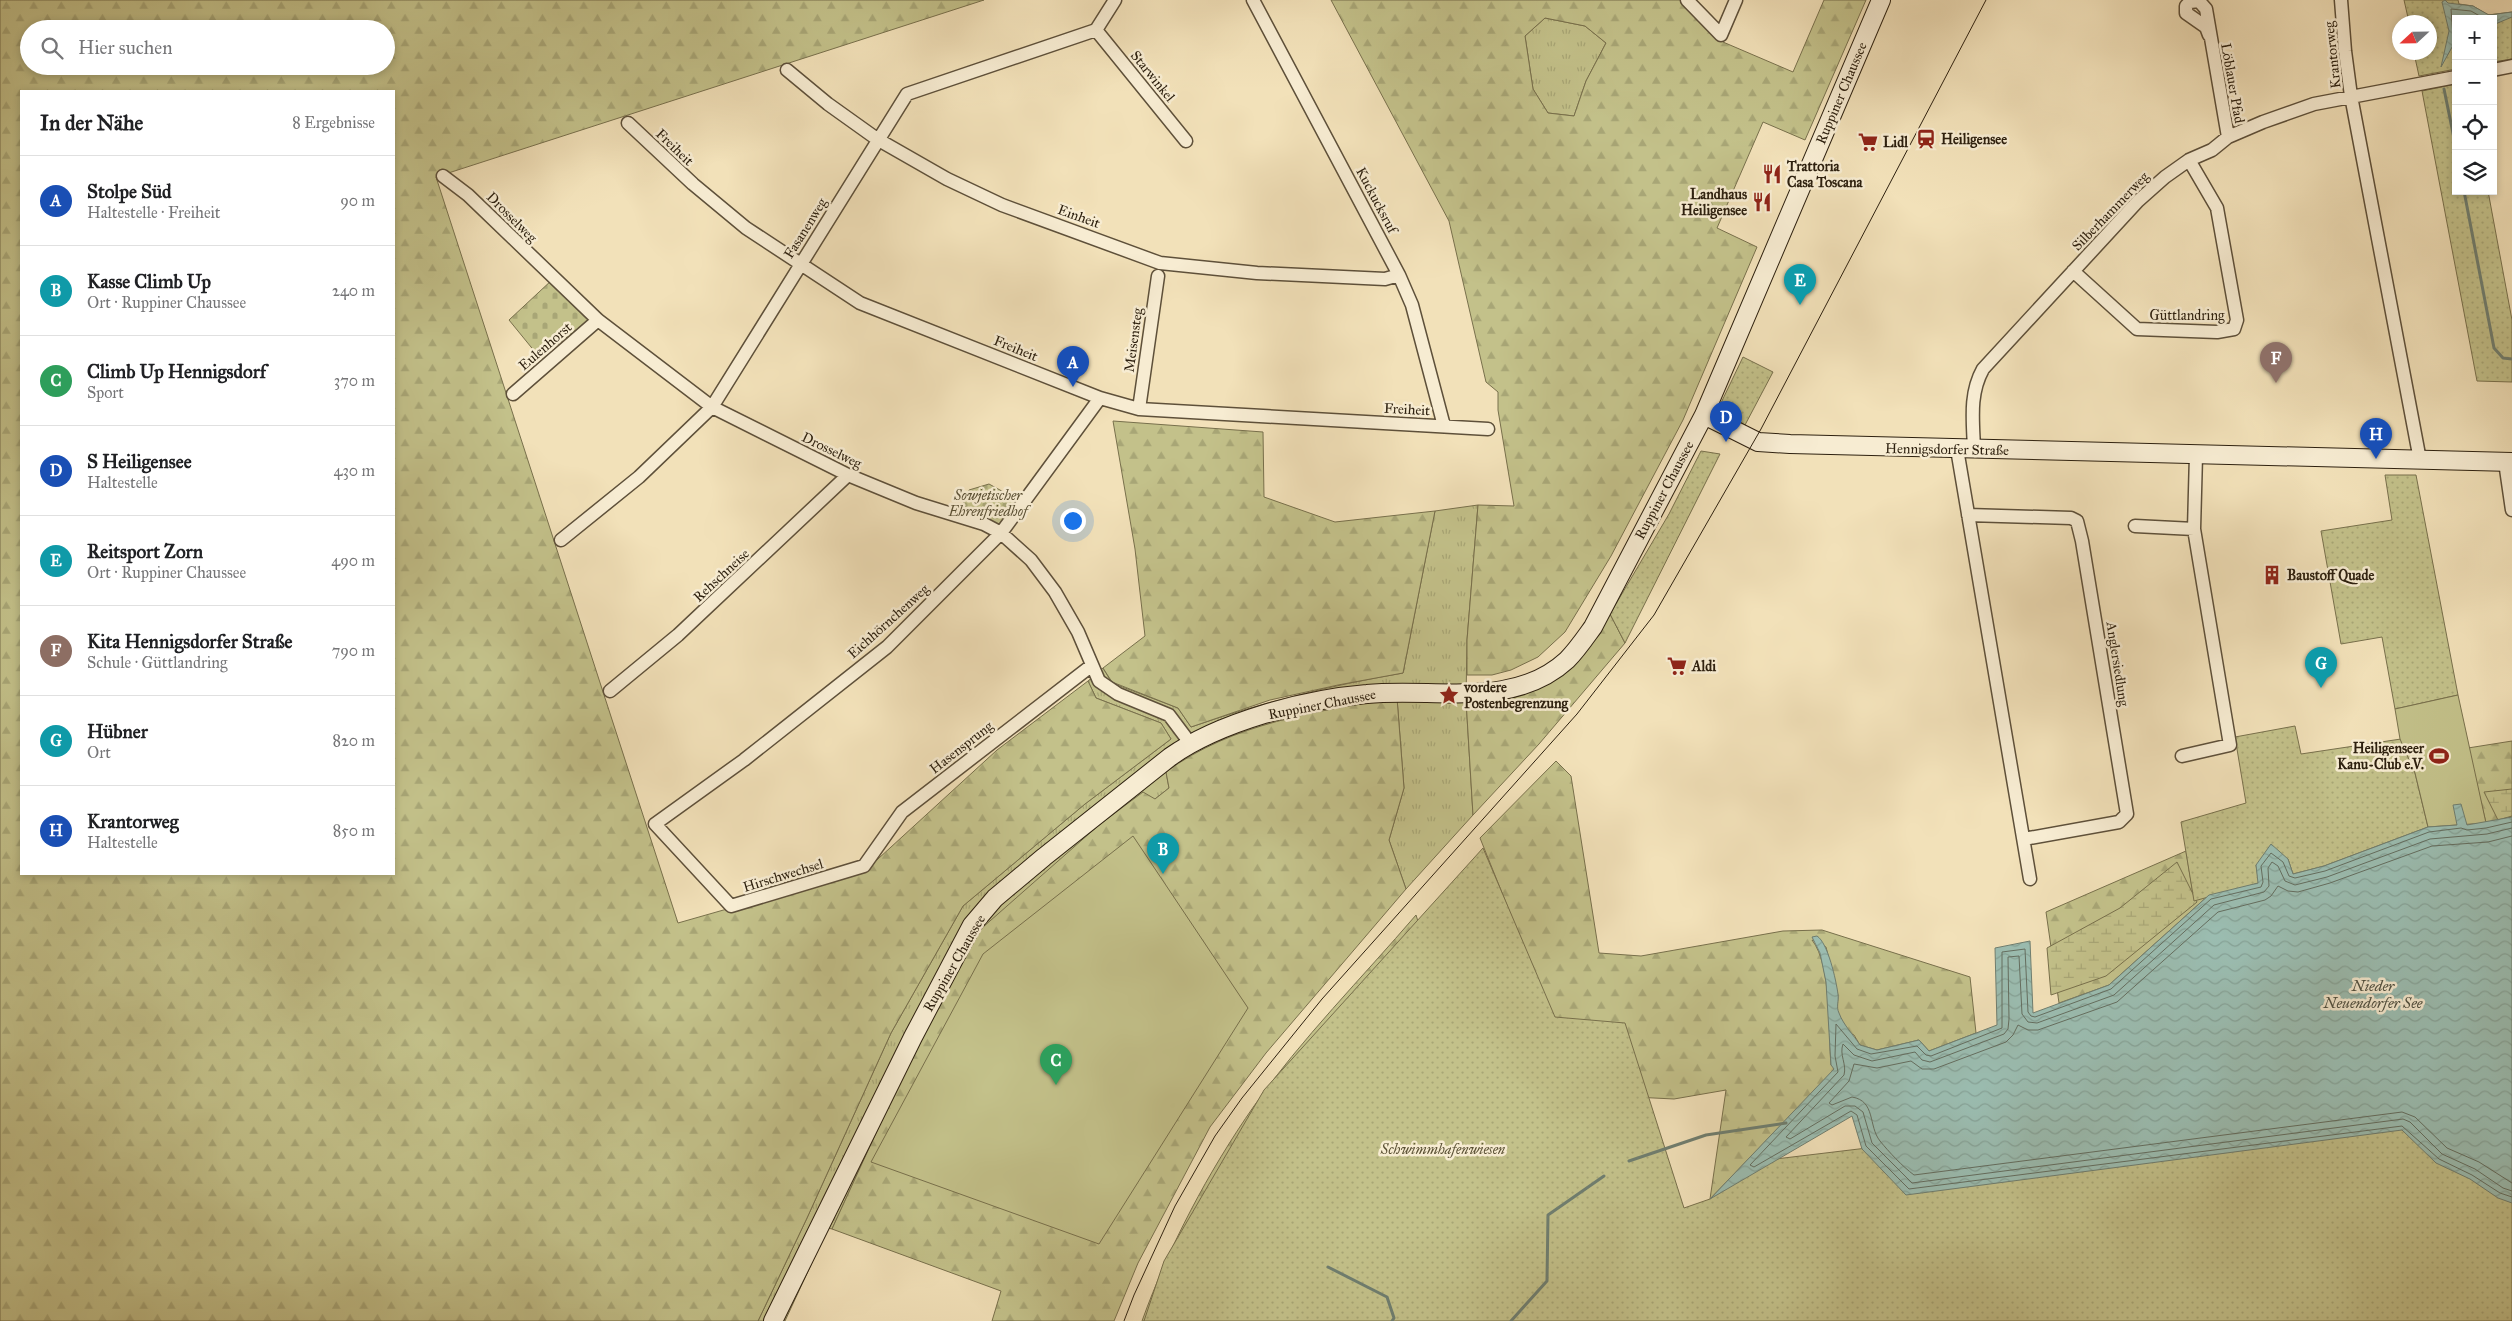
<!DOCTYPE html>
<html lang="de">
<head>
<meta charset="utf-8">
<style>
	:root { --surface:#fff; --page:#f2f2f2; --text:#202124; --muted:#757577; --line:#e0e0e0; --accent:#111827 }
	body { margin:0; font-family:"IM FELL Great Primer",serif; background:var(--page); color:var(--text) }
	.controls { position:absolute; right:15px; top:15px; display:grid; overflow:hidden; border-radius:0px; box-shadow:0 2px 8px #0003 }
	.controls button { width:45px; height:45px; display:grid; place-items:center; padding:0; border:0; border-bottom:1px solid var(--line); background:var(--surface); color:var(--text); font:25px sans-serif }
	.compass { position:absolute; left:2392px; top:15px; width:45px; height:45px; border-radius:50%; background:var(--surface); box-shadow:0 2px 8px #0003; rotate:248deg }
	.you { position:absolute; left:1072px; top:520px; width:18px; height:18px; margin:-12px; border:4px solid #fff; border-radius:50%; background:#1a73e8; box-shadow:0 0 0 8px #1a73e833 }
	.badge { display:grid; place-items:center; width:32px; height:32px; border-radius:50%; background:var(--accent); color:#fff; font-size:16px; font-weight:700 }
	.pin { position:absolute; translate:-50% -41px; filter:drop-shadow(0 1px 2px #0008) }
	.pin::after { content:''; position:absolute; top:26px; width:18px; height:15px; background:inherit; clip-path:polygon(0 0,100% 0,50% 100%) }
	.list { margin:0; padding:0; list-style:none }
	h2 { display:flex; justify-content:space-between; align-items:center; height:65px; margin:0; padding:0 20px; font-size:21px }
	h2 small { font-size:16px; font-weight:400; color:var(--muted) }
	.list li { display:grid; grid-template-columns:32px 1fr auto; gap:15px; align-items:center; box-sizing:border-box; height:90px; padding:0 20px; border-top:1px solid var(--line) }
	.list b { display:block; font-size:19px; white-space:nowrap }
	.list p { margin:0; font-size:16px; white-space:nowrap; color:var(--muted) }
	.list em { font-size:16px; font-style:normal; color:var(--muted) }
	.icon { flex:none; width:28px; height:28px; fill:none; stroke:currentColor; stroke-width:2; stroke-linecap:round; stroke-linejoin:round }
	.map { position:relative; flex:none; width:2512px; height:1321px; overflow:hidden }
	.search { position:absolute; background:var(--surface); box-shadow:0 2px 8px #0003; left:20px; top:20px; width:375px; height:55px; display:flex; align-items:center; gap:12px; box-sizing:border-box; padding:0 18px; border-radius:28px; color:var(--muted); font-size:19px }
	.panel { position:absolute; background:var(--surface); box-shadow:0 2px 8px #0003; left:20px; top:90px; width:375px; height:785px; border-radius:0px }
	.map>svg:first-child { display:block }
</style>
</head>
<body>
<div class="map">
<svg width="2512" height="1321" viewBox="0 0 2512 1321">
	<defs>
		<pattern id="grass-tufts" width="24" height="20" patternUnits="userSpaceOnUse" patternTransform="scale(1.25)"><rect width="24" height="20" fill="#c3c18a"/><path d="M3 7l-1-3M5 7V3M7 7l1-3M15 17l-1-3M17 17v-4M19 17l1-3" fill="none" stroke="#a8a676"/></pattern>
		<pattern id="forest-firs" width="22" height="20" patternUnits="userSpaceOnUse" patternTransform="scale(1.25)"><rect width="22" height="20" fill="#c3c18a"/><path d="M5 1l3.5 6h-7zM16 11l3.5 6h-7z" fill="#a8a676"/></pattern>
		<pattern id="wetland-marsh" width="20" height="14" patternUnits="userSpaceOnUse" patternTransform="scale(1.25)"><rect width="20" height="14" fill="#c3c18a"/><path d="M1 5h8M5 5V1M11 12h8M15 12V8" fill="none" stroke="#a8a676"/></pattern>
		<pattern id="cemetery-stones" width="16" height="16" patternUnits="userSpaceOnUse" patternTransform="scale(1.25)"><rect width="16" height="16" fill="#c3c18a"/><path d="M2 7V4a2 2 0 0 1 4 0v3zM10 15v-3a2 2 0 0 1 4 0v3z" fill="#a8a676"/></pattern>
		<pattern id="park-dots" width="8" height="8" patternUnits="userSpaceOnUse" patternTransform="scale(1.25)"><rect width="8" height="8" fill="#c3c18a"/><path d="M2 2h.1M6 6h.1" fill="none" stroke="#a8a676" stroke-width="1.8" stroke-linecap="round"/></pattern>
		<pattern id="water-waves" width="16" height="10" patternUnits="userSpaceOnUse" patternTransform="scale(1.25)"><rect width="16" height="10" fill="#9bbdb1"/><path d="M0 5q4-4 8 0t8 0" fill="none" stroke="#86a297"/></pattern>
	</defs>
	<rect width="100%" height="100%" fill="#f2e1b9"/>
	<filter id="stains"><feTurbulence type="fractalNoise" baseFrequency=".004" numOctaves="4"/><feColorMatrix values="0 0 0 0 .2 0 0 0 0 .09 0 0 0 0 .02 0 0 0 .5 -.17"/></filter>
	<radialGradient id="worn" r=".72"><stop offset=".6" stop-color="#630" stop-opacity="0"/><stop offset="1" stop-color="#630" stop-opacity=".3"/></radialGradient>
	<!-- grass -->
	<path fill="url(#grass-tufts)" stroke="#78704c" d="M1545 18 1585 26 1606 43 1586 81 1574 116 1548 113 1533 89 1525 36Z
		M1478 505 1467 640 1466 700 1473 815 1406 889 1389 840 1404 788 1397 698 1334 708 1227 737 1166 772 1169 788 1155 799 921 1035 832 1229 828 1228 785 1321H758L807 1218 891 1033 963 906 1085 804 1171 739 1161 723 1096 698 1088 681 1103 668 1112 683 1178 708 1191 727C1263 702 1328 686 1403 673L1435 511Z"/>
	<!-- forest -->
	<path fill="url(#forest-firs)" stroke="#78704c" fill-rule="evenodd" d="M0 0H984L436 177 678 923 867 869 997 750 1088 681 1096 698 1161 723 1171 739 1085 804 963 906 891 1033 807 1218 758 1321H0ZM29 29H386V66H29ZM21 91H394V874H21Z
		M1331 0H1687L1721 35 1723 42 1793 72 1824 0H1866L1805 140 1763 122 1717 228 1757 247 1683 420 1611 556 1565 632 1538 657 1511 670 1492 675H1467V640L1478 505 1514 506 1498 410V392L1486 382 1449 221ZM1545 18 1585 26 1606 43 1586 81 1574 116 1548 113 1533 89 1525 36Z
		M1113 421 1263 432 1264 497 1335 522 1435 511 1403 673 1338 685 1270 700 1191 727 1178 708 1112 682 1103 668 1145 636 1135 549Z
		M1610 614 1625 643 1539 744 1473 815 1466 700 1511 698 1528 693 1599 631Z
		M1397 698 1404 788 1389 840 1406 889 1266 1053 1210 1127 1138 1263 1114 1321H992L1001 1291 832 1229 921 1035 982 928 1099 825 1143 792 1155 799 1169 788 1166 772C1232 723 1318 711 1397 698Z
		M2512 741V817L2486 823 2468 748Z
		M1556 761 1571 776 1599 953 1641 956 1783 931 1822 930 1970 977 1976 1033 1929 1051 1919 1040 1877 1050 1860 1045 1854 1035 1848 1032 1837 1011 1838 996 1826 947 1812 940C1832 965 1828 1033 1831 1065L1835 1069 1710 1199 1726 1090 1674 1099 1614 1096 1210 1321H1142C1169 1246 1208 1172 1254 1106 1302 1038 1362 978 1416 915L1429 956 1541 990 1480 838Z
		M2186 851 2194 900 2209 895 2109 985 2059 1003 2046 912Z"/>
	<!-- wetland -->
	<path fill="url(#wetland-marsh)" stroke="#78704c" d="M2512 789V816L2498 820 2484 792Z
		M2177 862 2197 902 2106 976 2051 995 2047 948 2120 908Z"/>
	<!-- cemetery -->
	<path fill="url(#cemetery-stones)" stroke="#78704c" d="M553 279 594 316 540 358 509 320Z
		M989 484 1020 501 1001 526 959 513 969 490Z"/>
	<!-- park -->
	<path fill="url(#park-dots)" stroke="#78704c" d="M2404 0H2458L2459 4 2473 6 2488 15 2512 12V59L2493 62V19H2456V69L2419 76 2414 53 2430 52V22H2409Z
		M2456 84V191H2488L2512 320V382L2477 381 2422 91Z
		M1743 357 1773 372 1745 425 1730 417 1720 405Z
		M1701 451 1720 454 1625 643 1610 614 1669 514Z
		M2385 475H2416L2458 695 2395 709 2382 637 2341 644 2321 531 2392 520Z
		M2295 726 2301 754 2401 739 2415 773 2428 827 2324 866 2293 874 2288 859 2256 865 2259 883 2194 901 2181 822 2246 803 2235 737Z
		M1483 848 1555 1017 1625 1023 1684 1208 1710 1199 1759 1161 1867 1148 2512 1105V1321H1144L1164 1261 1264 1090Z"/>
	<!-- pitch -->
	<path fill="#c3c18a" stroke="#78704c" d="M2458 695 2486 823 2428 827 2415 773 2400 739 2395 709Z
		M1133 836 1248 1008 1099 1244 871 1162 983 954Z"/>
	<!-- water -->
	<path fill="url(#water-waves)" stroke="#6f7e70" d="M2445 0 2448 3 2473 6 2489 15 2512 12V17L2493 25V19H2456V40L2441 67 2449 31 2442 2Z
		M2461 804 2467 825 2512 817V1203L2498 1198 2470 1179 2436 1163 2402 1130 1906 1195 1862 1149 1852 1116 1710 1199 1834 1069 1831 1065 1826 982 1820 953 1812 937 1817 936C1828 943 1836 980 1838 994 1839 1001 1836 1007 1839 1013 1844 1026 1853 1034 1860 1045L1877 1050 1919 1040 1929 1051 1997 1025 1995 948 2030 941 2033 1013 2109 985 2209 895 2258 883 2256 865 2271 844 2288 859 2293 874 2324 866 2428 827 2457 825 2453 805Z"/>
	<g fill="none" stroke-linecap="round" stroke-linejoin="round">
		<!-- shore -->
		<path stroke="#646e60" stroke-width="1" d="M2456 38 2453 36 2451 9 2471 11 2485 19
			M2512 822 2486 828 2467 830 2461 828 2429 832 2325 871 2295 878 2289 876 2283 862 2271 853 2261 866 2263 882 2261 887 2211 899 2111 989 2035 1017 2031 1016 2028 1012 2025 949 2002 952V1028L1931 1056 1926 1055 1917 1046 1871 1054 1857 1049 1836 1024 1835 1056 1838 1072 1750 1165 1754 1167 1851 1111 1857 1115 1866 1146 1909 1189 2402 1126 2439 1159 2472 1175 2500 1193 2512 1197
			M2512 828 2487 834 2430 839 2327 877 2295 885 2285 881 2278 866 2272 862 2268 868 2269 886 2264 892 2214 905 2114 995 2037 1023 2028 1022 2022 1014 2019 956 2008 957 2009 1019 2008 1029 2004 1034 1930 1062 1922 1060 1915 1052 1872 1061 1854 1055 1843 1044C1839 1055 1847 1064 1844 1075L1786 1137 1790 1139 1845 1106H1855L1863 1112 1872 1143 1912 1183 2403 1119 2410 1122 2442 1154 2475 1169 2503 1188 2512 1191
			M2512 836 2488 842 2432 846 2330 883 2298 892 2288 891 2278 886 2271 896 2265 900 2218 912 2117 1002 2038 1030H2028L2018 1025 2013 1035 2006 1042 1934 1069H1922L1911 1061 1877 1068 1854 1064 1849 1081 1829 1103 1832 1105 1852 1097C1876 1101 1868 1126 1880 1141 1889 1152 1902 1166 1914 1175L2402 1112 2415 1117 2447 1148 2479 1162 2512 1183"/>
		<!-- stream -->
		<path stroke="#6f7e70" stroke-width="3" d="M2444 89 2456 148
			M2464 191 2494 348 2503 358 2512 359
			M1629 1161 1706 1135 1786 1123
			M1328 1267 1387 1297 1394 1318 1392 1321
			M1511 1321 1547 1281 1548 1215 1604 1176"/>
		<defs>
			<path id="minor" d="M1253 0 1399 275 1412 305 1444 426
				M1687 0 1721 35 1736 0
				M2341 0 2345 51 2351 96 2420 460
				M1096 30 1186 141
				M2209 35 2206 27 2186 13V6L2190 2 2199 1 2206 9 2228 137
				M787 70 828 104 877 139 947 179 1002 205 1160 263 1257 273 1385 279 1399 275
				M2493 70 2512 66
				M628 123 693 184 746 228 860 303 1100 398 1139 409 1488 429
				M443 176 468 195 598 320 712 407 848 475 916 503 984 524 1001 533 1031 560 1055 592 1078 632 1099 681 1118 694 1169 715 1190 743
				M2073 271 2137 329 2217 332 2234 329 2237 320 2217 208 2189 160
				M513 394 598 320
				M1139 409 1158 276
				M1957 449 2030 879
				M1974 449C1973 421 1969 394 1983 369L2138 201 2165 177 2189 160 2212 150 2228 137 2263 122 2314 104 2456 77
				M2505 462 2512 510
				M1968 515 2071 518 2077 521 2082 541 2127 814 2119 822 2024 839
				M2135 526 2194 529
				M561 540 639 477 712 407 907 94 1096 30 1115 0
				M1091 666 902 812 864 866 731 906 655 824 744 760 887 647 1001 533 1100 398
				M610 691 678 635 848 475
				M2182 756 2230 745 2194 529 2196 455"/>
			<path id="secondary" d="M1704 415 1758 442 1790 444 2512 462
				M773 1321 913 1037 972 925 995 898 1044 857 1170 757C1219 722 1305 699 1367 694 1433 687 1513 710 1567 660 1577 650 1585 638 1593 627L1704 415 1881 0"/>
		</defs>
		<!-- minor casing -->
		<use href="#minor" stroke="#5e503a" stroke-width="15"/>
		<!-- secondary casing -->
		<use href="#secondary" stroke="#2d200f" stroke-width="20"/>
		<!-- minor -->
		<use href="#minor" stroke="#f7ecd2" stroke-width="12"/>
		<!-- secondary -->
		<use href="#secondary" stroke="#f7ecd2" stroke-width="18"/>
		<!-- tram -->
		<path stroke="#2d200f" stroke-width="1" d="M1124 1321 1134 1295 1175 1206 1215 1136 1242 1098 1322 999 1577 714 1654 615 1761 429 1986 0"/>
	</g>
	<!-- icons -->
	<defs>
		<symbol id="station-bare" viewBox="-9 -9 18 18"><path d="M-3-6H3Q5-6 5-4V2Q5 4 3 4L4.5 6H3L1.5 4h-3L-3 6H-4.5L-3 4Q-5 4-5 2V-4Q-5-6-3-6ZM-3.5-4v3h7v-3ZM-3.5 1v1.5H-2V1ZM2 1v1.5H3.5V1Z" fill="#8f2418" stroke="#f7ecd2" stroke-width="2.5" paint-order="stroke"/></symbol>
		<symbol id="supermarket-bare" viewBox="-9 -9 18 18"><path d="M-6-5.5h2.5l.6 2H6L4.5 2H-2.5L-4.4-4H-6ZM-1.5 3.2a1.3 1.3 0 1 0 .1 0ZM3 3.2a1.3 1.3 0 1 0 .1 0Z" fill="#8f2418" stroke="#f7ecd2" stroke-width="2.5" paint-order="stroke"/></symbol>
		<symbol id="restaurant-bare" viewBox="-9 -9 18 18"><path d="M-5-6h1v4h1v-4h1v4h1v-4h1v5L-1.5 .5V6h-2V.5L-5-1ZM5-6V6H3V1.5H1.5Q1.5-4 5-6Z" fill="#8f2418" stroke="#f7ecd2" stroke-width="2.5" paint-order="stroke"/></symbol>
		<symbol id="building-bare" viewBox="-9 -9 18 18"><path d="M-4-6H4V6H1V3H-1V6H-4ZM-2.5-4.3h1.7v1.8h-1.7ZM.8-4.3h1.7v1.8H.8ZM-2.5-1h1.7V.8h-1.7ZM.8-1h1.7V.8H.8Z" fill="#8f2418" stroke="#f7ecd2" stroke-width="2.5" paint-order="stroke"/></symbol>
		<symbol id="sight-bare" viewBox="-9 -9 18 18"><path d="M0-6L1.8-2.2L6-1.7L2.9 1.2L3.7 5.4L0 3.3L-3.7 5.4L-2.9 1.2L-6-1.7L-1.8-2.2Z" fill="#8f2418" stroke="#f7ecd2" stroke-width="2.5" paint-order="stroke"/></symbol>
		<symbol id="stadium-bare" viewBox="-9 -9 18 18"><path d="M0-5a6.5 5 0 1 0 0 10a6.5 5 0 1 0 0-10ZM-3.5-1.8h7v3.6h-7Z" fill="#8f2418" stroke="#f7ecd2" stroke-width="2.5" paint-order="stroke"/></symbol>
	</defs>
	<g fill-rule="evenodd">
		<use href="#station-bare" x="1912" y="125" width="28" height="28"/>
		<use href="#supermarket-bare" x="1854" y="128" width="28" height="28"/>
		<use href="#restaurant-bare" x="1758" y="160" width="28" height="28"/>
		<use href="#restaurant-bare" x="1748" y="188" width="28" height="28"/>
		<use href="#building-bare" x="2258" y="561" width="28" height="28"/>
		<use href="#supermarket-bare" x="1663" y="652" width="28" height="28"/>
		<use href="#sight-bare" x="1435" y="681" width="28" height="28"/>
		<use href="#stadium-bare" x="2425" y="742" width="28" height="28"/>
	</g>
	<g text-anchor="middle" stroke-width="5" stroke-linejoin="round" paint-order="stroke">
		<!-- street labels -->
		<g font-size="14" fill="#2d200f" stroke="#f7ecd2">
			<text transform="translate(2332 55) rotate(-96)" y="5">Krantorweg</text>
			<text transform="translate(1153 76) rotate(51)" y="5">Starwinkel</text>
			<text transform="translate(2233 83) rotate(80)" y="5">Löblauer Pfad</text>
			<text transform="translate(1841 93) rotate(-67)" y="5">Ruppiner Chaussee</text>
			<text transform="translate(675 147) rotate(44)" y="5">Freiheit</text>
			<text transform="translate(1377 200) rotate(62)" y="5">Kuckucksruf</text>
			<text transform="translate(2110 211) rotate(-46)" y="5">Silberhammerweg</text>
			<text transform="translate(1079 216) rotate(20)" y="5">Einheit</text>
			<text transform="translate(512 217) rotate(45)" y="5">Drosselweg</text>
			<text transform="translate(805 228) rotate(-58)" y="5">Fasanenweg</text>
			<text x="2187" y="320">Güttlandring</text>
			<text transform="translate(1133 340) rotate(-82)" y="5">Meisensteg</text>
			<text transform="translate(545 346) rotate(-41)" y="5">Eulenhorst</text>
			<text transform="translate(1016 348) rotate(22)" y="5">Freiheit</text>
			<text transform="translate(1407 409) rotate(3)" y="5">Freiheit</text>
			<text transform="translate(1947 449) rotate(1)" y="5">Hennigsdorfer Straße</text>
			<text transform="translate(832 450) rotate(26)" y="5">Drosselweg</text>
			<text transform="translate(1664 490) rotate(-62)" y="5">Ruppiner Chaussee</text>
			<text transform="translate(721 575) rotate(-43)" y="5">Rehschneise</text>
			<text transform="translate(888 621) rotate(-42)" y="5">Eichhörnchenweg</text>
			<text transform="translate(2118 664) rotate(81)" y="5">Anglersiedlung</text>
			<text transform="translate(1322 704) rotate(-11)" y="5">Ruppiner Chaussee</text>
			<text transform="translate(961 747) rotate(-38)" y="5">Hasensprung</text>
			<text transform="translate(783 875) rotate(-17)" y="5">Hirschwechsel</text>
			<text transform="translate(954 963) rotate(-60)" y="5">Ruppiner Chaussee</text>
		</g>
		<!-- poi labels -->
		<g font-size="14" font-weight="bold" fill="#2d200f" stroke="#f7ecd2" text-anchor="start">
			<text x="1941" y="144">Heiligensee</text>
			<text x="1883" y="147">Lidl</text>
			<text x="1787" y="171">Trattoria<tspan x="1787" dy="16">Casa Toscana</tspan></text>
			<text x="1747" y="199" text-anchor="end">Landhaus<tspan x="1747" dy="16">Heiligensee</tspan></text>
			<text x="2287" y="580">Baustoff Quade</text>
			<text x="1692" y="671">Aldi</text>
			<text x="1464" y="692">vordere<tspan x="1464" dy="16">Postenbegrenzung</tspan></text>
			<text x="2424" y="753" text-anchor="end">Heiligenseer<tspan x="2424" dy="16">Kanu-Club e.V.</tspan></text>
		</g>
		<!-- park labels -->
		<g font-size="14" font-style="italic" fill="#5a5034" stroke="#f7ecd2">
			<text x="988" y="500">Sowjetischer<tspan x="988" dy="16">Ehrenfriedhof</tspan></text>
			<text x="1443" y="1154">Schwimmhafenwiesen</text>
		</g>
		<!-- water labels -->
		<g font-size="15" font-style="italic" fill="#4e4f40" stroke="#f7ecd2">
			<text x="2373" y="991">Nieder<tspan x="2373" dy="17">Neuendorfer See</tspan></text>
		</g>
	</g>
	<rect width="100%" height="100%" filter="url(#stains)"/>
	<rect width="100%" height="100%" fill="url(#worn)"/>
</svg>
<div class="controls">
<button>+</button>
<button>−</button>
<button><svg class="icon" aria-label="locate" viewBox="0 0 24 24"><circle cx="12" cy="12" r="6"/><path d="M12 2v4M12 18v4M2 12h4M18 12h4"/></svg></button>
<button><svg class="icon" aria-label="layers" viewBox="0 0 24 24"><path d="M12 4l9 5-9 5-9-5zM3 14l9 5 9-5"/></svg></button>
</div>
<svg class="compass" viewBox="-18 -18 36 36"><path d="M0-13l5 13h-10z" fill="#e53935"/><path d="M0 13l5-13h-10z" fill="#757577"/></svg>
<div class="you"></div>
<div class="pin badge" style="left:1073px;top:387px;background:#1a4fb4">A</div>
<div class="pin badge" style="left:1163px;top:874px;background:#0f9aa8">B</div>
<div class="pin badge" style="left:1056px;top:1085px;background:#2e9e5b">C</div>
<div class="pin badge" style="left:1726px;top:442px;background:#1a4fb4">D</div>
<div class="pin badge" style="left:1800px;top:305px;background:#0f9aa8">E</div>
<div class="pin badge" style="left:2276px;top:383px;background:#8d6e63">F</div>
<div class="pin badge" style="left:2321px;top:688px;background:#0f9aa8">G</div>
<div class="pin badge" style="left:2376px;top:459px;background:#1a4fb4">H</div>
<div class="search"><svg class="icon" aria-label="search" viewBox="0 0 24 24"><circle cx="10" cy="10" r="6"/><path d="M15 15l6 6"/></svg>Hier suchen</div>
<section class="panel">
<h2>In der Nähe<small>8 Ergebnisse</small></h2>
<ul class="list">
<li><span class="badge" style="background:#1a4fb4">A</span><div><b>Stolpe Süd</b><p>Haltestelle · Freiheit</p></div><em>90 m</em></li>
<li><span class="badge" style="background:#0f9aa8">B</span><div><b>Kasse Climb Up</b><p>Ort · Ruppiner Chaussee</p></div><em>240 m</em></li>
<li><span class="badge" style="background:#2e9e5b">C</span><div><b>Climb Up Hennigsdorf</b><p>Sport</p></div><em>370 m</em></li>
<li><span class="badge" style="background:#1a4fb4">D</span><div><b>S Heiligensee</b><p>Haltestelle</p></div><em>430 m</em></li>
<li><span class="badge" style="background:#0f9aa8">E</span><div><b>Reitsport Zorn</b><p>Ort · Ruppiner Chaussee</p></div><em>490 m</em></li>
<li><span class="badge" style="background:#8d6e63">F</span><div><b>Kita Hennigsdorfer Straße</b><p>Schule · Güttlandring</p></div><em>790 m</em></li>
<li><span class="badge" style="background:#0f9aa8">G</span><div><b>Hübner</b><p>Ort</p></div><em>820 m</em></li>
<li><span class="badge" style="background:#1a4fb4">H</span><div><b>Krantorweg</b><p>Haltestelle</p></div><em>850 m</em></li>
</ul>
</section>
</div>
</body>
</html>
